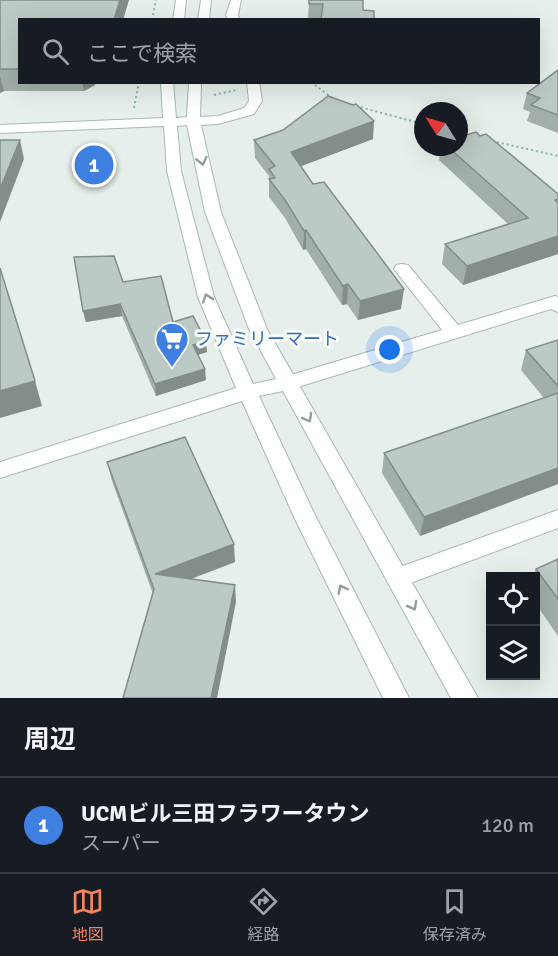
<!DOCTYPE html>
<html lang="ja">
<head>
<meta charset="utf-8">
<style>
	:root { --surface:#171b24; --page:#20242c; --text:#f1f3f6; --muted:#9ea1a6; --line:#363941; --accent:#f4845f }
	body { margin:0; font-family:Signika,"Noto Sans JP",sans-serif; background:var(--page); color:var(--text) }
	.controls { position:absolute; right:18px; bottom:18px; display:grid; overflow:hidden; border-radius:0px; box-shadow:0 6px 24px #0002 }
	.controls button { width:54px; height:54px; display:grid; place-items:center; padding:0; border:0; border-bottom:2px solid var(--line); background:var(--surface); color:var(--text); font:30px sans-serif }
	.compass { position:absolute; left:414px; top:102px; width:54px; height:54px; border-radius:50%; background:var(--surface); box-shadow:0 6px 24px #0002; rotate:307deg }
	.you { position:absolute; left:390px; top:350px; width:21px; height:21px; margin:-15px; border:4px solid #fff; border-radius:50%; background:#1a73e8; box-shadow:0 0 0 9px #1a73e833 }
	.badge { display:grid; place-items:center; width:39px; height:39px; border-radius:50%; background:var(--accent); color:#fff; font-size:20px; font-weight:700 }
	.pin { position:absolute; translate:-50% -50%; border:3px solid #fff; box-shadow:0 2px 6px #0006 }
	.list { margin:0; padding:0; list-style:none }
	h2 { display:flex; justify-content:space-between; align-items:center; height:78px; margin:0; padding:0 24px; font-size:26px }
	h2 small { font-size:20px; font-weight:400; color:var(--muted) }
	.list li { display:grid; grid-template-columns:39px 1fr auto; gap:18px; align-items:center; box-sizing:border-box; height:96px; padding:0 24px; border-top:2px solid var(--line) }
	.list b { display:block; font-size:22px; white-space:nowrap }
	.list p { margin:0; font-size:20px; white-space:nowrap; color:var(--muted) }
	.list em { font-size:20px; font-style:normal; color:var(--muted) }
	.icon { flex:none; width:33px; height:33px; fill:none; stroke:currentColor; stroke-width:2; stroke-linecap:round; stroke-linejoin:round }
	.map { position:relative; flex:none; width:558px; height:698px; overflow:hidden }
	.search { position:absolute; background:var(--surface); box-shadow:0 6px 24px #0002; left:18px; right:18px; top:18px; height:66px; display:flex; align-items:center; gap:15px; box-sizing:border-box; padding:0 21px; border-radius:0px; color:var(--muted); font-size:22px }
	.sheet { height:174px; background:var(--surface) }
	nav { display:flex; justify-content:space-around; align-items:center; box-sizing:border-box; height:84px; border-top:2px solid var(--line); background:var(--surface); font-size:16px; color:var(--muted) }
	nav a { display:grid; justify-items:center; gap:3px }
	nav .on { color:var(--accent) }
	.map>svg:first-child { display:block }
</style>
</head>
<body>
<div class="map">
<svg width="558" height="698" viewBox="0 0 558 698">
	<rect width="100%" height="100%" fill="#e6efeb"/>
	<g fill="none" stroke-linecap="round" stroke-linejoin="round">
		<defs>
			<path id="minor" d="M402 264 408 265 458 325 555 296 558 297V312L551 309 288 390 281 388 279 383 281 378 442 330 394 269 396 265Z
				M558 510V528L397 588 389 585 386 578 389 571Z"/>
			<path id="tertiary" d="M176 0H186L184 20H173Z
				M201 0H211L209 20H198Z
				M231 0H241L238 15 239 20H228L226 15Z
				M161 82H173L176 118 187 117 189 82H201L200 117 218 116 244 108 249 101 247 82H259L262 101 254 114 218 124 201 125 221 212 267 329 478 698H451L283 391 259 396 314 513 409 698H383L294 517 242 401 0 478V462L236 388 198 297 167 171 164 126 0 133V125L163 118ZM187 125 205 212 249 329 276 379 253 384 214 297 181 171 177 126Z"/>
		</defs>
		<!-- minor casing -->
		<use href="#minor" stroke="#a8b8b2" stroke-width="2"/>
		<!-- tertiary casing -->
		<use href="#tertiary" stroke="#a8b8b2" stroke-width="2"/>
		<!-- path -->
		<path stroke="#86b3a5" stroke-width="2" stroke-dasharray="2 3" stroke-linecap="butt" d="M152 20 156 0
			M311 82 332 98
			M214 95 236 90
			M356 106 423 124
			M134 108 139 82
			M459 132 473 136
			M492 141 558 156"/>
		<!-- minor -->
		<use href="#minor" fill="#fff" fill-rule="evenodd"/>
		<!-- tertiary -->
		<use href="#tertiary" fill="#fff" fill-rule="evenodd"/>
	</g>
	<!-- wall -->
	<path fill="#a1aea9" d="M0 0 20 20V82H96L95 85 84 91H4L0 93Z
		M309 0 363 10 374 20H308Z
		M558 70V133L527 121 530 112 523 109 527 93Z
		M373 139 301 166 401 309 358 320 347 304 342 305 306 249 303 250 285 218 269 197V176L255 158 254 140Z
		M441 147H459L558 194V254L463 285 442 264 445 244 508 224 439 160Z
		M123 282 173 322 207 352 198 355 206 380 156 396 122 316 86 322 83 311Z
		M558 340V484L420 536 382 473 384 453 544 398 521 370 526 350Z
		M107 462 235 562 191 579 236 602 153 594 112 481Z
		M558 559V636L536 604V576H533L536 569Z"/>
	<!-- shaded-wall -->
	<path fill="#838d89" d="M120 0H129L123 20H114Z
		M0 76 4 91 0 93Z
		M82 82H96L95 85 84 91Z
		M374 121 373 139 291 170V152Z
		M20 140 24 159 0 222V189Z
		M306 230V249L303 250 304 231Z
		M558 236V254L463 285 467 266Z
		M348 284 347 304 342 305 343 286Z
		M404 289 401 309 358 320 360 301Z
		M120 304 122 316 86 322 83 311Z
		M206 341 207 352 194 356 193 345Z
		M205 369 206 380 156 396 155 384Z
		M35 381 42 406 0 418V391Z
		M558 468V484L420 536 424 517Z
		M234 544 235 562 159 591 155 574Z
		M235 585 236 602 217 698H211Z"/>
	<!-- building -->
	<path fill="#bbcac4" stroke="#838d89" stroke-width="1.5" d="M0 0H120L114 20H20V69H0Z
		M309 0H363V10L374 11V20H321L323 4H309Z
		M558 70V115L531 105 540 98 527 93Z
		M328 96 353 105 356 104 374 121 291 152 313 184 324 182 404 289 360 301 348 284 343 286 306 230 304 231 285 200 269 179 275 178 269 169 275 166 254 140 283 130Z
		M476 132 480 136 486 134 558 194V199L555 200 558 203V236L467 266 445 244 528 218 448 147H459V137Z
		M0 140H20L0 189Z
		M114 256 123 282 161 276 173 322 193 316 206 341 193 345 205 369 155 384 120 304 83 311 74 257Z
		M0 268 35 381 0 391Z
		M558 340V386L526 350Z
		M558 393V468L424 517 384 453Z
		M185 437 234 544 155 574 235 585 211 698H123L154 589 107 462Z
		M558 559V599L536 569Z"/>
	<!-- one-way arrows -->
	<defs><path id="oneway-chevron" d="M-2-3.5L2.5 0L-2 3.5" fill="none" stroke-width="1.6" stroke-linecap="round" stroke-linejoin="round" transform="scale(1.5)"/></defs>
	<g stroke="#92a09c">
		<use href="#oneway-chevron" transform="translate(202 161) rotate(77)"/>
		<use href="#oneway-chevron" transform="translate(207 298) rotate(-109)"/>
		<use href="#oneway-chevron" transform="translate(308 418) rotate(61)"/>
		<use href="#oneway-chevron" transform="translate(342 589) rotate(-117)"/>
		<use href="#oneway-chevron" transform="translate(413 606) rotate(61)"/>
	</g>
	<!-- icons -->
	<defs>
		<symbol id="supermarket-pin" viewBox="-11 -11 22 30"><path d="M0 17L-7.5 6A9.5 9.5 0 1 1 7.5 6Z" fill="#3f7fe0" stroke="#f7fbf9"/><path d="M-6-5.5h2.5l.6 2H6L4.5 2H-2.5L-4.4-4H-6ZM-1.5 3.2a1.3 1.3 0 1 0 .1 0ZM3 3.2a1.3 1.3 0 1 0 .1 0Z" fill="#fff"/></symbol>
	</defs>
	<g fill-rule="evenodd">
		<use href="#supermarket-pin" x="153" y="320" width="38" height="52"/>
	</g>
	<g text-anchor="middle" stroke-width="6" stroke-linejoin="round" paint-order="stroke">
		<!-- shop labels -->
		<g font-size="18" fill="#366cbe" stroke="#f7fbf9" text-anchor="start">
			<text x="195" y="345">ファミリーマート</text>
		</g>
	</g>
</svg>
<div class="controls">
<button><svg class="icon" aria-label="locate" viewBox="0 0 24 24"><circle cx="12" cy="12" r="6"/><path d="M12 2v4M12 18v4M2 12h4M18 12h4"/></svg></button>
<button><svg class="icon" aria-label="layers" viewBox="0 0 24 24"><path d="M12 4l9 5-9 5-9-5zM3 14l9 5 9-5"/></svg></button>
</div>
<svg class="compass" viewBox="-18 -18 36 36"><path d="M0-13l5 13h-10z" fill="#e53935"/><path d="M0 13l5-13h-10z" fill="#9ea1a6"/></svg>
<div class="you"></div>
<div class="pin badge" style="left:94px;top:165px;background:#3f7fe0">1</div>
<div class="search"><svg class="icon" aria-label="search" viewBox="0 0 24 24"><circle cx="10" cy="10" r="6"/><path d="M15 15l6 6"/></svg>ここで検索</div>
</div>
<section class="sheet">
<h2>周辺<small></small></h2>
<ul class="list">
<li><span class="badge" style="background:#3f7fe0">1</span><div><b>UCMビル三田フラワータウン</b><p>スーパー</p></div><em>120 m</em></li>
</ul>
</section>
<nav>
<a class="on"><svg class="icon" aria-label="map" viewBox="0 0 24 24"><path d="M3 6l6-2 6 2 6-2v14l-6 2-6-2-6 2zM9 4v14M15 6v14"/></svg>地図</a>
<a><svg class="icon" aria-label="directions" viewBox="0 0 24 24"><path d="M12 3l9 9-9 9-9-9zM9 14v-3h6M13 9l2 2-2 2"/></svg>経路</a>
<a><svg class="icon" aria-label="saved" viewBox="0 0 24 24"><path d="M7 4h10v16l-5-4-5 4z"/></svg>保存済み</a>
</nav>
</body>
</html>
